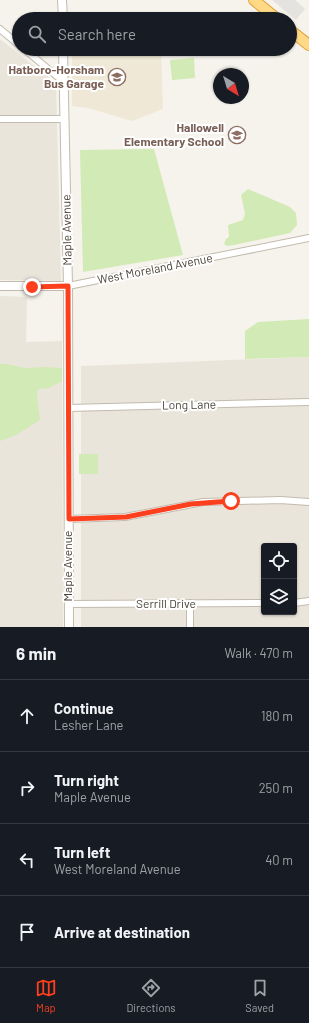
<!DOCTYPE html>
<html lang="en">
<head>
<meta charset="utf-8">
<style>
	:root { --surface:#171b24; --page:#20242c; --text:#f1f3f6; --muted:#9ea1a6; --line:#363941; --accent:#fc3f1d }
	body { margin:0; font-family:Barlow,sans-serif; background:var(--page); color:var(--text) }
	.controls { position:absolute; right:12px; bottom:12px; display:grid; overflow:hidden; border-radius:4px; box-shadow:0 1px 3px #0004 }
	.controls button { width:36px; height:36px; display:grid; place-items:center; padding:0; border:0; border-bottom:1px solid var(--line); background:var(--surface); color:var(--text); font:20px sans-serif }
	.compass { position:absolute; left:213px; top:68px; width:36px; height:36px; border-radius:50%; background:var(--surface); box-shadow:0 1px 3px #0004; rotate:142deg }
	.stop { position:absolute; width:12px; height:12px; margin:-9px; border:3px solid #fc3f1d; border-radius:50%; background:#fff }
	.stop.end { background:#fc3f1d; border-color:#fff; box-shadow:0 1px 4px #0008 }
	.list { margin:0; padding:0; list-style:none }
	h2 { display:flex; justify-content:space-between; align-items:center; height:52px; margin:0; padding:0 16px; font-size:17px }
	h2 small { font-size:13px; font-weight:400; color:var(--muted) }
	.list li { display:grid; grid-template-columns:26px 1fr auto; gap:12px; align-items:center; box-sizing:border-box; height:72px; padding:0 16px; border-top:1px solid var(--line) }
	.list b { display:block; font-size:15px; white-space:nowrap }
	.list p { margin:0; font-size:13px; white-space:nowrap; color:var(--muted) }
	.list em { font-size:13px; font-style:normal; color:var(--muted) }
	.icon { flex:none; width:22px; height:22px; fill:none; stroke:currentColor; stroke-width:2; stroke-linecap:round; stroke-linejoin:round }
	.map { position:relative; flex:none; width:309px; height:627px; overflow:hidden }
	.search { position:absolute; background:var(--surface); box-shadow:0 1px 3px #0004; left:12px; right:12px; top:12px; height:44px; display:flex; align-items:center; gap:10px; box-sizing:border-box; padding:0 14px; border-radius:22px; color:var(--muted); font-size:15px }
	.sheet { height:340px; background:var(--surface) }
	nav { display:flex; justify-content:space-around; align-items:center; box-sizing:border-box; height:56px; border-top:1px solid var(--line); background:var(--surface); font-size:11px; color:var(--muted) }
	nav a { display:grid; justify-items:center; gap:2px }
	nav .on { color:var(--accent) }
	.map>svg:first-child { display:block }
</style>
</head>
<body>
<div class="map">
<svg width="309" height="627" viewBox="0 0 309 627">
	<rect width="100%" height="100%" fill="#f6f3ec"/>
	<!-- residential -->
	<path fill="#eae5da" fill-rule="evenodd" d="M0 39 56 83 61 281 0 280Z
		M0 296 27 297 26 342 62 341 63 627H0Z
		M309 357V627H81V366ZM264 546H294V612H264Z"/>
	<!-- education -->
	<path fill="#efe8d6" d="M72 49H161L163 109 132 121 88 108 72 106Z"/>
	<!-- green -->
	<path fill="#d2eab5" d="M194 58 195 78 172 80 170 60Z
		M154 149 183 255 83 272 80 150Z
		M248 189 290 207 296 213 297 225 290 233 234 245 227 246 224 244 226 239 229 237 228 225 243 220 245 214 241 195Z
		M309 319V357L245 359V331L258 322Z
		M0 364H7L25 368 45 367 62 368V381L49 388 38 389 37 398 40 420 16 435 0 441Z
		M79 454H98V474H79Z"/>
	<!-- parking -->
	<path fill="#e5e3e0" d="M272 0H295L305 9 296 20Z"/>
	<g fill="none" stroke-linecap="round" stroke-linejoin="round">
		<defs>
			<path id="minor" d="M0 29 19 45
				M24 49 64 82
				M0 119H65
				M68 286 309 238
				M68 408 309 402
				M69 519 125 517 203 502 280 500 309 502
				M190 603V627
				M294 603 309 601
				M68 604 264 603"/>
			<path id="tertiary" d="M62 0 63 19
				M63 49 68 286 69 627
				M0 286H68"/>
			<path id="trunk" d="M254 0 277 19
				M290 30 309 45"/>
		</defs>
		<!-- minor casing -->
		<use href="#minor" stroke="#c2bbae" stroke-width="8"/>
		<!-- tertiary casing -->
		<use href="#tertiary" stroke="#c2bbae" stroke-width="10"/>
		<!-- trunk casing -->
		<use href="#trunk" stroke="#e0a43c" stroke-width="12"/>
		<!-- minor -->
		<use href="#minor" stroke="#fff" stroke-width="6"/>
		<!-- tertiary -->
		<use href="#tertiary" stroke="#fff" stroke-width="8"/>
		<!-- trunk -->
		<use href="#trunk" stroke="#ffd985" stroke-width="10"/>
	</g>
	<g fill="none" stroke-linecap="round" stroke-linejoin="round">
		<!-- route -->
		<path stroke="#fc3f1d" stroke-width="5" d="M32 287 68 286 69 519 126 517 191 504 231 501"/>
	</g>
	<!-- icons -->
	<defs>
		<symbol id="school-ring" viewBox="-11 -11 22 22"><circle r="9.5" fill="#fff" stroke="#8d6e63" stroke-width="1.5"/><path d="M0-5L7-2L0 1L-7-2ZM-4 1L0 2.5L4 1V4Q0 6-4 4Z" fill="#8d6e63"/></symbol>
	</defs>
	<g fill-rule="evenodd">
		<use href="#school-ring" x="107" y="67" width="20" height="20"/>
		<use href="#school-ring" x="227" y="125" width="20" height="20"/>
	</g>
	<g text-anchor="middle" stroke-width="4" stroke-linejoin="round" paint-order="stroke">
		<!-- education labels -->
		<g font-size="12" font-weight="bold" fill="#785e54" stroke="#fff" text-anchor="end">
			<text x="104" y="74">Hatboro-Horsham<tspan x="104" dy="14">Bus Garage</tspan></text>
			<text x="224" y="132">Hallowell<tspan x="224" dy="14">Elementary School</tspan></text>
		</g>
		<!-- street labels -->
		<g font-size="12" fill="#4b4439" stroke="#fff">
			<text transform="translate(67 230) rotate(-91)" y="4">Maple Avenue</text>
			<text transform="translate(155 269) rotate(-11)" y="4">West Moreland Avenue</text>
			<text transform="translate(189 405) rotate(-1)" y="4">Long Lane</text>
			<text transform="translate(68 566) rotate(-90)" y="4">Maple Avenue</text>
			<text x="166" y="608">Serrill Drive</text>
		</g>
	</g>
</svg>
<div class="controls">
<button><svg class="icon" aria-label="locate" viewBox="0 0 24 24"><circle cx="12" cy="12" r="6"/><path d="M12 2v4M12 18v4M2 12h4M18 12h4"/></svg></button>
<button><svg class="icon" aria-label="layers" viewBox="0 0 24 24"><path d="M12 4l9 5-9 5-9-5zM3 14l9 5 9-5"/></svg></button>
</div>
<svg class="compass" viewBox="-18 -18 36 36"><path d="M0-13l5 13h-10z" fill="#e53935"/><path d="M0 13l5-13h-10z" fill="#9ea1a6"/></svg>
<div class="stop" style="left:231px;top:501px"></div>
<div class="stop end" style="left:32px;top:287px"></div>
<div class="search"><svg class="icon" aria-label="search" viewBox="0 0 24 24"><circle cx="10" cy="10" r="6"/><path d="M15 15l6 6"/></svg>Search here</div>
</div>
<section class="sheet">
<h2>6 min<small>Walk · 470 m</small></h2>
<ul class="list">
<li><svg class="icon" aria-label="ahead" viewBox="0 0 24 24"><path d="M12 20V5M6 11l6-6 6 6"/></svg><div><b>Continue</b><p>Lesher Lane</p></div><em>180 m</em></li>
<li><svg class="icon" aria-label="right" viewBox="0 0 24 24"><path d="M7 20v-9h11M14 6l5 5-5 5"/></svg><div><b>Turn right</b><p>Maple Avenue</p></div><em>250 m</em></li>
<li><svg class="icon" aria-label="left" viewBox="0 0 24 24"><path d="M17 20v-9H6M10 6l-5 5 5 5"/></svg><div><b>Turn left</b><p>West Moreland Avenue</p></div><em>40 m</em></li>
<li><svg class="icon" aria-label="arrive" viewBox="0 0 24 24"><path d="M6 21V4h12l-3 4 3 4H6"/></svg><div><b>Arrive at destination</b></div></li>
</ul>
</section>
<nav>
<a class="on"><svg class="icon" aria-label="map" viewBox="0 0 24 24"><path d="M3 6l6-2 6 2 6-2v14l-6 2-6-2-6 2zM9 4v14M15 6v14"/></svg>Map</a>
<a><svg class="icon" aria-label="directions" viewBox="0 0 24 24"><path d="M12 3l9 9-9 9-9-9zM9 14v-3h6M13 9l2 2-2 2"/></svg>Directions</a>
<a><svg class="icon" aria-label="saved" viewBox="0 0 24 24"><path d="M7 4h10v16l-5-4-5 4z"/></svg>Saved</a>
</nav>
</body>
</html>
